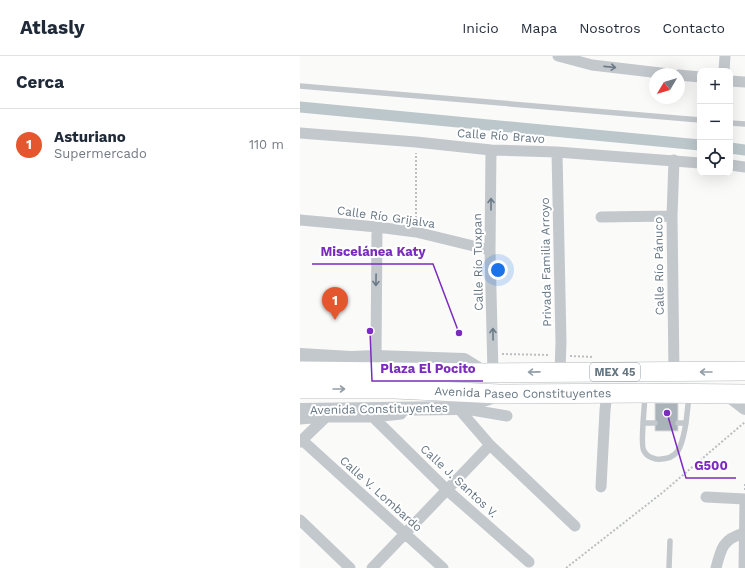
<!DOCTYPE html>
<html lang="es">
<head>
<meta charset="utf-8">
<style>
	:root { --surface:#fff; --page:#f6f6f7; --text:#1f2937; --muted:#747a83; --line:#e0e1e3; --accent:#e4572e }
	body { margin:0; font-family:"Work Sans",sans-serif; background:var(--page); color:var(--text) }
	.controls { position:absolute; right:12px; top:12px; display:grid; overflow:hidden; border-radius:8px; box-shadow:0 4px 16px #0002 }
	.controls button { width:36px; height:36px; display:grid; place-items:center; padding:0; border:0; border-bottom:1px solid var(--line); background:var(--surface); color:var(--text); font:20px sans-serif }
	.compass { position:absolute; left:349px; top:12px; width:36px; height:36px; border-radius:50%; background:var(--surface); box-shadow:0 4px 16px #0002; rotate:232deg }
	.you { position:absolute; left:198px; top:214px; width:14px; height:14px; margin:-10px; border:3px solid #fff; border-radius:50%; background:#1a73e8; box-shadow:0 0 0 6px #1a73e833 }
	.badge { display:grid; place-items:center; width:26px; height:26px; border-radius:50%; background:var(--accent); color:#fff; font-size:13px; font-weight:700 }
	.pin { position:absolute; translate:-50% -33px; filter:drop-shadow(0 1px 2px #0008) }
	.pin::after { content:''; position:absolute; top:21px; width:14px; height:12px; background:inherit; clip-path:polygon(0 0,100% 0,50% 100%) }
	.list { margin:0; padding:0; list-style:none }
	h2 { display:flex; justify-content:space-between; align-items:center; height:52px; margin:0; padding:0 16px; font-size:17px }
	h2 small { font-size:13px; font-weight:400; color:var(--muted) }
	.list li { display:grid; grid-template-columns:26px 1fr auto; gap:12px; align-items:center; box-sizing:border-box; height:72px; padding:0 16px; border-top:1px solid var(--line) }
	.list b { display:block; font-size:15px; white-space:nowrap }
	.list p { margin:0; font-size:13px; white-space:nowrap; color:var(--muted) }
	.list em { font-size:13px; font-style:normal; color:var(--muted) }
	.icon { flex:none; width:22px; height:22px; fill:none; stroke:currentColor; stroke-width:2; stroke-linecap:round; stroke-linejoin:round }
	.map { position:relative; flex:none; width:445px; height:512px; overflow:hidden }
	header { display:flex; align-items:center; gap:24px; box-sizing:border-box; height:56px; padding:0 20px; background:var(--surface); border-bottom:1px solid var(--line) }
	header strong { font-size:19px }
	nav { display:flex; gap:22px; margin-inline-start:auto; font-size:14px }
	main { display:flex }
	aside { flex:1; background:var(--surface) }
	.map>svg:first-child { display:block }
</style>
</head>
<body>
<header>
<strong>Atlasly</strong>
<nav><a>Inicio</a><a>Mapa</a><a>Nosotros</a><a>Contacto</a></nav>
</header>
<main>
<aside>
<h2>Cerca<small></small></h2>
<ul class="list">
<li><span class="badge">1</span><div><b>Asturiano</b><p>Supermercado</p></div><em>110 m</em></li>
</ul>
</aside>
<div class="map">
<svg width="445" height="512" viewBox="0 0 445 512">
	<rect width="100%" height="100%" fill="#fafaf8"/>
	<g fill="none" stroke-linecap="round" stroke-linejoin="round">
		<!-- canal -->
		<path stroke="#bbc7cb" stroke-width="11" d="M0 51 400 89
			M430 92 445 94"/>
	</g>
	<!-- building -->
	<path fill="#aab3b9" stroke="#dcdcda" d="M355 347H378V375H355Z"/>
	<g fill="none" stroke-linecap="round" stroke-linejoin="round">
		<defs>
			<g id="trunk">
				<path d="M0 315 185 317 445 315"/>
				<path id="s1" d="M0 333H95L199 338 345 337 445 338"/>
			</g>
		</defs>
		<!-- trunk casing -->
		<use href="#trunk" stroke="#b4b9bd" stroke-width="20"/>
		<!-- path -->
		<path stroke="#bbbfc2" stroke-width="2" stroke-dasharray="2 2" stroke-linecap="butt" d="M116 166V97
			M202 298 250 299
			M270 300 294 301
			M445 434V426
			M266 512 362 437 445 366"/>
		<!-- service -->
		<path stroke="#c3c8cc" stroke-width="5.5" d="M0 30 400 64
			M430 67 445 68
			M345 340 343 367H355
			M343 367C343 373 341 391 344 395 346 399 351 402 356 403 381 405 382 387 386 367
			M378 367H386L389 340
			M369 512 370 485"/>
		<!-- minor -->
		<path stroke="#c3c8cc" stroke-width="11" d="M258 0 292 9 369 18
			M424 15 425 0
			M379 19 400 21
			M430 25 445 26
			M0 77 116 86 191 94 257 96 400 107
			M191 94 190 194 193 317
			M257 96 261 286 260 316
			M430 109 445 111
			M301 161 372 160
			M0 164 77 171 116 176 190 194
			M76 301 77 171
			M374 316 372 160 374 104
			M158 352 190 389 275 470
			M160 352 207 360
			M73 361 147 434 229 506
			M0 363 26 361H73L101 358
			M2 384 143 512
			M0 386 26 361
			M301 431 305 354 307 337
			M406 441 445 443
			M0 464 50 512
			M72 512 190 389
			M416 512C421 492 423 483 444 477
			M444 512 445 443"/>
		<!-- tertiary -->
		<path stroke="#c3c8cc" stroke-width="14" d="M0 299 51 302 76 301 164 304 185 317
			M428 339 445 352
			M0 354 158 352 192 341"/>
		<!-- trunk -->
		<use href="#trunk" stroke="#fff" stroke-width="19"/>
	</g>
	<!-- one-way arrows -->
	<defs><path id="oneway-shaft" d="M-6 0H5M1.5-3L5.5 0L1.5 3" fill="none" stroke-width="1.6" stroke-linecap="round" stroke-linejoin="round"/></defs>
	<g stroke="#6a7a87">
		<use href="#oneway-shaft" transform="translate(310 11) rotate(6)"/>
		<use href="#oneway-shaft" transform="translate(191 148) rotate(-90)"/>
		<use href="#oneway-shaft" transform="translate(76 224) rotate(91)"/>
		<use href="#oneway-shaft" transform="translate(193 278) rotate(-91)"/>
	</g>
	<g stroke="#939fa8">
		<use href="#oneway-shaft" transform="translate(234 316) rotate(179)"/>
		<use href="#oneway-shaft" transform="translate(406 316) rotate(180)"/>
		<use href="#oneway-shaft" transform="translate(39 333)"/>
	</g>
	<g text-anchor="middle" stroke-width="4" stroke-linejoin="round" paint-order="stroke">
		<!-- shield labels -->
		<rect fill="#fff" stroke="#939fa8" stroke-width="1" x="290" y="307" width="50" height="18" rx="3"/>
		<g font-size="11" font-weight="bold" fill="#657683">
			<text x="315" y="320">MEX 45</text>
		</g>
		<!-- street labels -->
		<g font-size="12" fill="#657683" stroke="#fff">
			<text transform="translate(201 80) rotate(4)" y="4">Calle Río Bravo</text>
			<text transform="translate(86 161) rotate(8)" y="4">Calle Río Grijalva</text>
			<text transform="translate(178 206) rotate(-91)" y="4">Calle Río Tuxpan</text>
			<text transform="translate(246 206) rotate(-91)" y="4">Privada Familia Arroyo</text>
			<text transform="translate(359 210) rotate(-91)" y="4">Calle Río Pánuco</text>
			<text dy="4" stroke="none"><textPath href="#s1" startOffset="223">Avenida Paseo Constituyentes</textPath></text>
			<text transform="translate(79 353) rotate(-1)" y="4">Avenida Constituyentes</text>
			<text transform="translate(159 425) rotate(43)" y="4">Calle J. Santos V.</text>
			<text transform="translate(81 438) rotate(42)" y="4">Calle V. Lombardo</text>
		</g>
	</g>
	<!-- callouts -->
	<path fill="none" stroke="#7b2cbf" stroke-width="1.5" d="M159 277L133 208H12M70 275L72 325H183M367 357L386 422H436"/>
	<g fill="#7b2cbf" stroke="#fff" stroke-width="1.5">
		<circle cx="159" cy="277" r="4"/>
		<circle cx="70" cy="275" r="4"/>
		<circle cx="367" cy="357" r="4"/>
	</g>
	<g font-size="13" text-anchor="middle" font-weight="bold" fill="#7b2cbf" stroke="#fff" stroke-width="4" stroke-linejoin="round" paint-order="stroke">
		<text x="73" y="200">Miscelánea Katy</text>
		<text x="128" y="317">Plaza El Pocito</text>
		<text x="411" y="414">G500</text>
	</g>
</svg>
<div class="controls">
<button>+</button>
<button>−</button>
<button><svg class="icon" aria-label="locate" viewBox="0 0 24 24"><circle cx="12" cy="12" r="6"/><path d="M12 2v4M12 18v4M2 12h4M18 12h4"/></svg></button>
</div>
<svg class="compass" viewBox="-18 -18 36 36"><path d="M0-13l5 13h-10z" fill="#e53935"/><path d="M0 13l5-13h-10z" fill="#747a83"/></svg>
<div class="you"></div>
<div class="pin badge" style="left:35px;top:264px">1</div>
</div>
</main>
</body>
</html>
